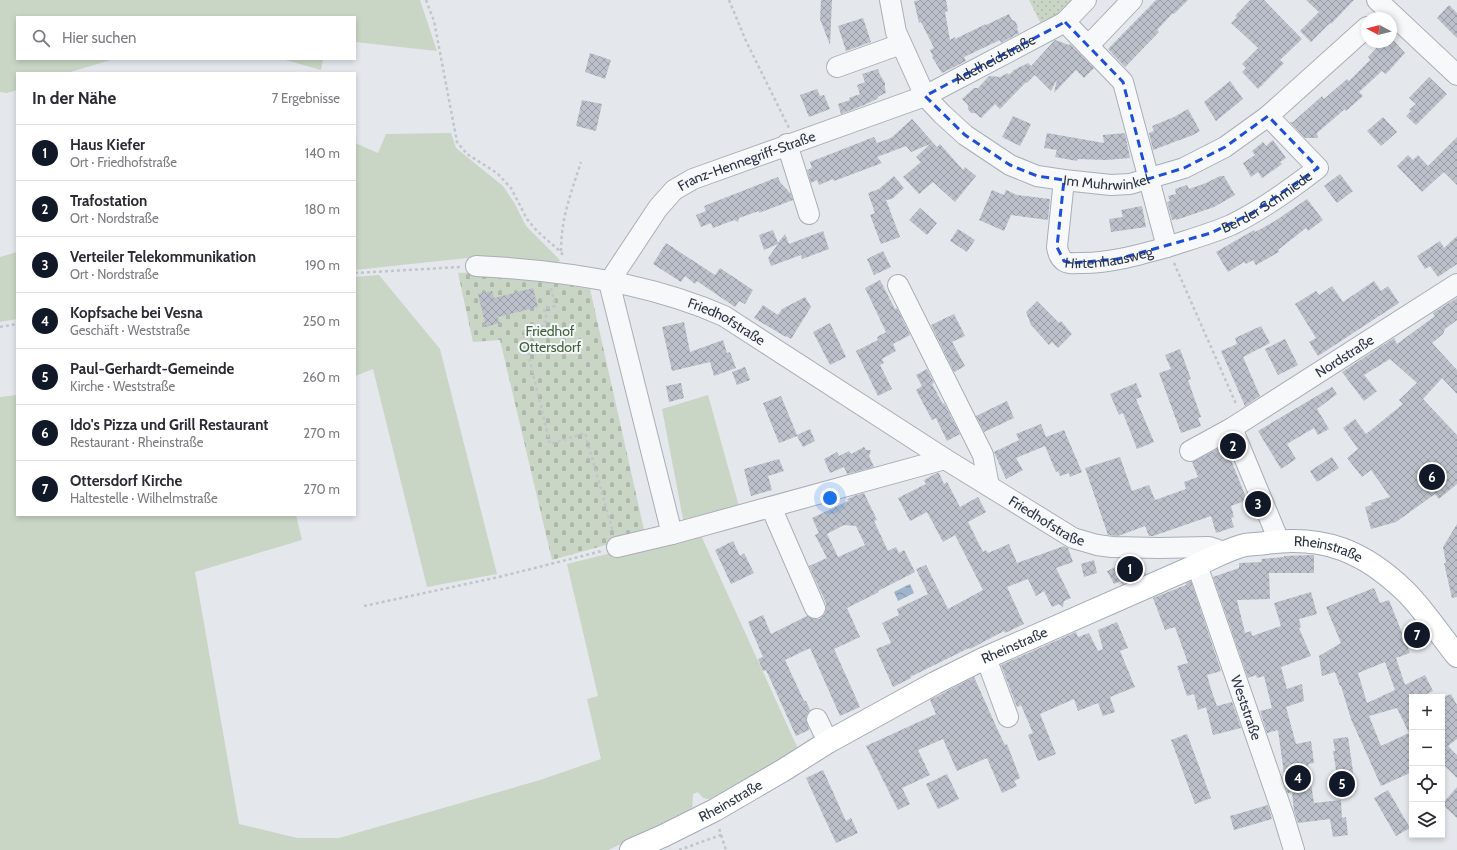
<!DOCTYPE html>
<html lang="de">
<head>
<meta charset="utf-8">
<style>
	:root { --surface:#fff; --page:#f7f7f7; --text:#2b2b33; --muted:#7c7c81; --line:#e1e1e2; --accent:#111827 }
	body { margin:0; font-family:Cabin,sans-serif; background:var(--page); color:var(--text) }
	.controls { position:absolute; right:12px; bottom:12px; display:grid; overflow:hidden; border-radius:0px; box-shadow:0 2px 6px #0003 }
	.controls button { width:36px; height:36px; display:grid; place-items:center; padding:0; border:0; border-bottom:1px solid var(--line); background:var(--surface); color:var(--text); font:20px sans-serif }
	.compass { position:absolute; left:1361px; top:12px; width:36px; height:36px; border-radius:50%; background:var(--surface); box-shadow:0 2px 6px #0003; rotate:277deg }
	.you { position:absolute; left:830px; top:498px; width:14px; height:14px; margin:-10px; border:3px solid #fff; border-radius:50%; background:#1a73e8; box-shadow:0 0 0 6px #1a73e833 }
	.badge { display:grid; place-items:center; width:26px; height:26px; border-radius:50%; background:var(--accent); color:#fff; font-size:13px; font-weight:700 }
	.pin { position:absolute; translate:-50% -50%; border:2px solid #fff; box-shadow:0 1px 4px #0006 }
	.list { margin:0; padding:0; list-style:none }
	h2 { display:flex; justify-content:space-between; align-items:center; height:52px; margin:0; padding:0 16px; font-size:17px }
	h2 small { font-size:13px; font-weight:400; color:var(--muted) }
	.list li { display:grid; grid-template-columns:26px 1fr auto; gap:12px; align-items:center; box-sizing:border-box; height:56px; padding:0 16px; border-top:1px solid var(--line) }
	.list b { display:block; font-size:15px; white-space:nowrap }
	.list p { margin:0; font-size:13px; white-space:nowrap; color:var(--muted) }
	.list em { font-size:13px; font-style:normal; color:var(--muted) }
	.icon { flex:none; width:22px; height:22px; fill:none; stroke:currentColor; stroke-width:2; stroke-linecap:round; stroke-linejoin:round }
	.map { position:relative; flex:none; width:1457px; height:850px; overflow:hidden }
	.search { position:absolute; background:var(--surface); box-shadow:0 2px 6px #0003; left:16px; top:16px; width:340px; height:44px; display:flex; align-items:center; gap:10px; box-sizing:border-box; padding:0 14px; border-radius:0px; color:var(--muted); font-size:15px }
	.panel { position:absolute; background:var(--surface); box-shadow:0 2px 6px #0003; left:16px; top:72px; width:340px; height:444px; border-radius:0px }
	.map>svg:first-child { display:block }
</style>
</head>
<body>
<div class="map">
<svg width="1457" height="850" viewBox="0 0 1457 850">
	<defs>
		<pattern id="cemetery-stones" width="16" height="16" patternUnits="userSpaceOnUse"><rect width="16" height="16" fill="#c9d6c5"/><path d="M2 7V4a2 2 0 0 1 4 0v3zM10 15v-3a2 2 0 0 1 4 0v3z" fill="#adb8ab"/></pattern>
		<pattern id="park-dots" width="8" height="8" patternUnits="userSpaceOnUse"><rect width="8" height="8" fill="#c9d6c5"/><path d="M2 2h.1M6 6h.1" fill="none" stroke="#adb8ab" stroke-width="1.8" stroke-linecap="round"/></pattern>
		<pattern id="water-waves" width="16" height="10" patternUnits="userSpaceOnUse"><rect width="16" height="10" fill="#9fb4cc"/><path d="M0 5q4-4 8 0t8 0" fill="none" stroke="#8293a7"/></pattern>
		<pattern id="building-cross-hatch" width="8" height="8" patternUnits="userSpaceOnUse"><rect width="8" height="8" fill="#bbc0ca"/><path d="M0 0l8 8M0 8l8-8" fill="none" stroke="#989da6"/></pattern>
	</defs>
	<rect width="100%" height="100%" fill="#e4e7ec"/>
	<!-- grass -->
	<path fill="#c9d6c5" d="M0 0H420L437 51 355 42V17H17V59H114L67 73H17V90L7 93 0 92Z
		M282 59H323L321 70Z
		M451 133 456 148 503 186 515 204 526 226 560 260 556 265 486 256 355 270V143L378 153 386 134Z
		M17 252V319L0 322V257Z
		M379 275 440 349 497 574 427 587 373 369 355 376V277Z
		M17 395V515H296L302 540 195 572 239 824 297 838H339L540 780 601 759 587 699 598 696 567 564 699 531 798 749 714 800 703 798 698 792 693 794 692 812 608 850H0V397Z
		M708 395 740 510 684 524 662 409Z"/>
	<!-- cemetery -->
	<path fill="url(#cemetery-stones)" d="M486 272 590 289 645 534 552 560 500 340 473 342 458 273Z"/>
	<!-- park -->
	<path fill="url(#park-dots)" d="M1029 0H1078L1042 26Z"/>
	<!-- water -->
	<path fill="url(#water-waves)" d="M910 584 914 593 898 601 894 592Z"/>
	<!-- building -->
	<path fill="url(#building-cross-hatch)" fill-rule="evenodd" d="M821 0H832L830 45 820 19Z
		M921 0H946L948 11 945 12 950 40 955 37V39L986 24V25L1009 14 1012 20 1015 21 1018 27 1017 29 1019 33 1001 43 1000 40 964 57 966 61 942 73 932 57 933 56 930 50 934 48 921 22 919 23 914 1Z
		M1156 0H1188L1174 14 1173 13 1157 30 1159 32 1125 67 1108 49Z
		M1250 0H1264L1302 39 1280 60 1284 63 1258 89 1242 72 1246 68 1242 64 1258 48 1231 23 1237 17 1235 16Z
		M1306 0H1354L1331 24 1330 23 1311 42 1300 31 1319 12Z
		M1449 5 1457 13V38L1437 18Z
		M863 18 871 42 846 51 838 26Z
		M1055 40 1069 45 1070 44 1094 68 1084 78 1076 70 1054 93 1057 79 1051 91 1035 75 1027 83 1026 82 1000 109 995 104 981 118 975 113H971L968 109V105L962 99 974 88H978L989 76 1000 77 1008 73 1009 75 1014 70 1028 63 1031 66Z
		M1394 41 1405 53 1386 74 1382 71 1359 92 1363 96 1346 111 1345 109 1317 133 1318 138H1305L1290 122H1293L1322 96 1324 99 1347 79 1349 81 1370 60 1368 57 1382 42Z
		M590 53 611 60 605 79 585 72Z
		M878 69 880 75 885 83V89L886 93 879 96 877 99 864 105 841 114 838 104 850 100 849 98 860 94 857 85 865 82 862 74Z
		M1429 77 1447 94 1416 125 1406 116 1411 111 1409 110 1416 104 1409 98Z
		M1230 81 1243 99 1216 121 1204 102Z
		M817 89 820 96 824 95 830 109 809 117 800 95Z
		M582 100 602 104 596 131 576 126Z
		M1188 109 1200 131 1193 135 1153 150 1149 133 1154 131 1152 126 1174 117Z
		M1013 116 1031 124 1020 146 1002 137Z
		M1383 117 1397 132 1381 146 1367 131Z
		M912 119 937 147 940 144 963 170 965 167 976 176 955 202 933 182 919 194 903 177 921 162 916 157 930 144 911 152 906 146 877 157 882 163 834 181 833 179 819 185 817 180 811 183 807 170 812 168 810 162 874 137 877 143 891 138Z
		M1047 133 1104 143 1103 135 1125 133 1130 158 1106 160 1078 159 1077 161 1055 157 1057 150 1044 148Z
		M1457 137V185L1444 172 1422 192 1397 166 1408 155 1413 160 1418 155 1428 166Z
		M1273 140 1286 158 1280 162 1282 164 1262 178 1258 172 1251 177 1243 163 1255 155 1252 151 1263 142 1266 146Z
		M1340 174 1353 191 1337 203 1324 186Z
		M894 176 904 188 892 199 886 200 900 237 881 244 870 215 875 213 868 193 879 189Z
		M1220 176H1224L1235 195 1214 207 1176 220V219L1172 220 1167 202 1170 201 1168 196 1176 194 1175 189 1187 185 1189 189 1206 183Z
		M778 177 780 182 791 194 793 200 759 213V211L739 218 738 222 734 220 713 228 711 223 701 227 696 215 706 211 704 206Z
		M992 190 1004 195 1006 190 1017 195 1050 199 1048 220 1011 215 1004 231 979 220Z
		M1307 199 1323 220 1308 231 1306 228 1278 250 1279 252 1256 265 1253 260 1246 264 1244 262 1228 272 1216 252 1254 230 1255 232 1275 221Z
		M1142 206 1146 227 1111 232 1109 219 1123 217 1121 210Z
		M920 208 937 223 927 235 909 220Z
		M958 229 975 240 967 252 950 241Z
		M773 230 778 243 785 234 789 244 823 231 829 249 802 259 801 255 771 266 768 258 778 244 764 250 759 235Z
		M1457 236V264L1438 277 1430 266 1425 269 1417 256 1440 241 1444 248Z
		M666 243 715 275 720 268 753 290 745 304 739 301 735 307 697 281 695 284 685 276 681 282 653 264Z
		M883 251 891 267 874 275 867 259Z
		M880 280 895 309 897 308 910 335 893 344 896 351 882 359 884 363 880 365 892 389 878 396 856 351 878 340 877 337 886 332 865 288Z
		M1374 281 1381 291 1388 286 1399 303 1318 356 1309 342 1316 338 1295 304 1316 291 1319 295 1332 286 1343 302Z
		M533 288 538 307 498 317 499 323 486 327 478 294 492 291 494 298Z
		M805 297 811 307 791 339 786 336V337L754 318 763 305 778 315 782 309Z
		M1457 298V320L1445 329 1443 334 1432 343 1457 370V394L1442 378 1423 399 1457 435V484L1439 499 1435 494 1396 522 1371 529 1365 507 1372 505 1371 503 1390 497 1371 470 1362 477 1347 458 1358 449 1343 428 1355 419 1366 434 1403 404 1399 400 1417 383 1390 359 1364 375 1377 391 1364 401 1342 372 1394 338 1397 344 1435 316 1433 313Z
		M1037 301 1059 323 1061 321 1072 334 1058 348 1052 342 1049 345 1031 325 1026 312Z
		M954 314 965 336 952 342 965 366 954 372 931 325Z
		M684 322 690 352 723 340 727 353 730 352 736 368 714 376 710 362 672 371 662 327Z
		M830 323 846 357 830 365 813 332Z
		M1261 326 1270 343 1243 357 1260 396 1245 406 1221 351 1237 344 1235 338Z
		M1285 339 1298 365 1278 375 1265 349Z
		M1180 349 1191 379 1188 380 1201 417 1198 418 1201 426 1181 433 1159 373 1171 369 1165 355Z
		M745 367 750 380 737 385 732 372Z
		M927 369 934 383 932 384 943 404 944 403 960 434 947 441 936 418 932 420 916 390 922 386 916 375Z
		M681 383 684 398 669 402 666 386Z
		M1136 383 1142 397 1136 399 1154 442 1137 449 1123 413 1119 415 1110 394Z
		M1332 387 1337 394 1317 409 1329 429 1318 435 1314 428 1287 444 1296 459 1281 469 1258 431Z
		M781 396 797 435 810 429 815 441 803 447 797 436 779 443 763 403Z
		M1007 401 1014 418 984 432 976 416Z
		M1041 424 1046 437 1064 430 1082 472 1070 477 1069 473 1060 476 1058 471 1056 472 1045 446 1016 458 1023 470 1006 479 994 452 1019 440 1016 434Z
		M1225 445 1247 500 1231 506 1234 517 1231 518 1234 527 1216 533 1211 516 1153 536H1149L1145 526 1118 536 1108 535 1085 468 1120 457 1132 491 1149 485 1155 500 1186 489 1184 482 1198 477 1192 462Z
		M864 447 866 450H871L869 456 874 467 847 474 844 467 830 473 824 459 837 452 839 456 849 451 851 454Z
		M1332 457 1339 468 1317 482 1310 471Z
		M779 459 784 471 768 476 772 490 751 496 744 469Z
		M937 473H939L944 484 947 482 960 507 978 497 986 512 968 522 983 552 986 550 988 553 1009 544 1017 563 1064 546 1068 548 1073 562 1056 568 1071 598 1064 601 1063 607 1059 604 1052 607 1044 591 1036 596 1028 579 1007 587 1024 624 1005 633 1004 631 970 649 969 648 910 677 911 678 893 687 876 649 891 643 882 623 899 615 897 609 928 594 916 569 926 565 948 609 983 590 955 535 943 542 927 512 910 521 898 498 926 484 924 480Z
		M864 493 877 520 874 521 888 551 896 547 899 553 904 550 915 572 878 591 879 592 847 608 860 637 834 649 860 707 840 716 810 648 785 660 804 701H806L810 710 807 713 806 718 809 730 796 736 766 670 763 671 758 659 763 657 748 622 763 615 771 634 807 616 814 619H819L824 615 826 610V603L809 566 827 558 815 535 819 533 812 518 848 501 847 499 854 496ZM844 525 856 526 865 545 838 557 827 534Z
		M1457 524V597L1452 598 1444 563H1446L1443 547Z
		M733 541 740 556 744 553 754 573 731 584 715 550Z
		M1314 555V573H1269L1270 599 1237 600 1245 633 1251 631 1252 636 1281 626 1274 603 1311 592 1317 614 1299 619 1301 627 1299 628 1311 656 1281 667 1287 689 1302 684 1304 701 1286 707 1296 744 1311 741 1314 763 1308 764 1314 803 1341 800 1342 818 1346 817 1348 835 1333 837 1330 819 1298 823 1294 811 1292 792 1288 793 1286 788 1278 730 1267 733 1260 711 1272 708 1264 676 1257 678 1256 675 1248 678 1213 577 1239 568V563L1262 562 1261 559 1284 557V556Z
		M1133 559H1140L1146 574 1122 584 1121 581 1114 584 1107 571Z
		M1094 560 1097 573 1084 577 1081 564Z
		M1191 581 1221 671 1207 675 1212 692 1217 706 1232 702 1241 728 1213 735 1206 707 1198 710 1194 694 1187 696 1177 666 1188 663 1175 627 1165 630 1153 598 1186 585V583Z
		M1374 588 1380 603 1389 600 1410 653 1396 658 1405 685 1425 675 1433 691 1421 697H1412V772L1381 786 1351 719 1341 686H1340L1335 672 1322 676 1319 656 1341 643 1326 607ZM1385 662 1395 690 1367 703 1358 673ZM1397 708 1409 733 1381 746 1369 716Z
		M1117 622 1128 648 1120 651 1135 687 1110 697 1115 712 1103 716 1098 703 1078 711 1074 699 1040 714 1056 754 1038 761 1028 735 1033 733 1021 705 1017 707 1001 665 1076 632 1078 637 1089 633 1098 651 1103 649 1098 630Z
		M974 677 1000 735 1005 745 1007 744 1020 778 1014 781 1017 786 1002 793 987 758 957 771 943 739 918 750 930 775 902 788 910 804 898 810 866 746 936 714 930 700Z
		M1451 694 1457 705V739L1448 746 1457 755V778L1442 763V698Z
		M1187 734 1211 798 1195 804 1171 740Z
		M1348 737 1356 792 1340 794 1333 751H1335L1333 739Z
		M823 770 846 821 851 818 858 833 836 843 806 778Z
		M947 774 959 799 938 809 926 784Z
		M1457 787V818L1442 804Z
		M1388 790 1410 828 1396 836 1374 798Z
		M1268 805 1272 819 1234 830 1230 816Z"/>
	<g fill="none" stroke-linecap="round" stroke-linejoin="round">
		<defs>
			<g id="minor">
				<path id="s1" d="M890 0 896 32 925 96 942 114 965 135 1010 165 1037 176 1064 180 1111 185 1130 184 1184 168 1225 147 1268 116 1367 27"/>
				<path d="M1377 0 1457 75"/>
				<path d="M1088 46 1132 0"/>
				<path d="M837 67 901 44"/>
				<path d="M787 144 809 214"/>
				<path id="s2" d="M1064 180 1057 247C1058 252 1059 257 1064 261 1068 264 1076 263 1082 263 1111 263 1139 255 1167 247L1123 82 1065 22"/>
				<path id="s3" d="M1167 247C1188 240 1210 234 1231 225 1262 210 1291 189 1318 168L1268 116"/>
				<path id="s4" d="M476 266C559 270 648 282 724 316L945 459 1073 538 1097 545 1112 547 1159 548 1209 547 1224 552"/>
				<path d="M898 285 983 455 989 486"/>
				<path d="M1190 451 1232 428"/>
				<path d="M771 507 815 608"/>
				<path id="s5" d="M672 534 609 282 658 208 674 190 693 179 925 96 1065 22 1086 0"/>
				<path id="s6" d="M1279 541 1232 428 1457 284"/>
				<path d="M617 547 672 534 945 459"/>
				<path id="s7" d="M1197 565 1283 814 1294 850"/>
				<path d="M983 659 989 666 1008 717"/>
				<path d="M817 719 828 742"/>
			</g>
			<g id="major">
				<path id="s8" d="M631 850 663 836 715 810 782 771 828 742 935 683 983 659 1197 565C1213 558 1228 549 1245 545 1252 544 1259 544 1266 543 1324 535 1364 551 1406 592 1424 610 1441 636 1457 656"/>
			</g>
		</defs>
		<!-- minor casing -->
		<use href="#minor" stroke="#a9aeb7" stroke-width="22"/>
		<!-- major casing -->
		<use href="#major" stroke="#a3abb8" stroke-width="24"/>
		<!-- path -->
		<path stroke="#c2c5cb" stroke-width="2.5" stroke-dasharray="3 3" stroke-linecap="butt" d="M426 0 434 21 457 142 467 154 497 173 511 188 527 219 537 231 561 252 564 257
			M729 0 746 41 789 128
			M561 251C561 218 571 193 581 162
			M1174 263 1237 406
			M355 273 460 267
			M551 288 555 306 544 309 547 319 542 326 523 332 550 444 585 433 613 532
			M0 327 17 324
			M364 606 499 577 602 551
			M721 835 726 850
			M679 850 721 835 719 828"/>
		<!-- minor -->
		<use href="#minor" stroke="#f7f8fa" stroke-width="20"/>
		<!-- major -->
		<use href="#major" stroke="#fff" stroke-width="22"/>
	</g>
	<!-- marked area -->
	<path fill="none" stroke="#1d4ed8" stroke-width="3" stroke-dasharray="8 5" stroke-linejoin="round" d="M1065 22 1123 82 1148 179 1184 168 1225 147 1268 116 1318 168 1252 213 1211 233 1118 259 1072 263 1064 261 1057 247 1064 180 1037 176 1010 165 965 135 925 96Z"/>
	<g text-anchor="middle" stroke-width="4" stroke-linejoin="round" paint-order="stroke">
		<!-- street labels -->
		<g font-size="14" fill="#2b3445" stroke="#f4f6f9">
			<text dy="5" stroke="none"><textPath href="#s5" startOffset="720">Adelheidstraße</textPath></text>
			<text dy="5" stroke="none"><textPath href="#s5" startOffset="451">Franz-Hennegriff-Straße</textPath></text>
			<text dy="5" stroke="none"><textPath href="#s1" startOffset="312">Im Muhrwinkel</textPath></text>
			<text dy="5" stroke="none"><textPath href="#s3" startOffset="110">Bei der Schmiede</textPath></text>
			<text dy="5" stroke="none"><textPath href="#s2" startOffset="129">Hirtenhausweg</textPath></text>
			<text dy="5" stroke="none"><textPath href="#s4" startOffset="259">Friedhofstraße</textPath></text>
			<text dy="5" stroke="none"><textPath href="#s6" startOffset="256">Nordstraße</textPath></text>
			<text dy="5" stroke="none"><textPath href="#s4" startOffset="637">Friedhofstraße</textPath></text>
			<text dy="5" stroke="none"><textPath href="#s8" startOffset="771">Rheinstraße</textPath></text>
			<text dy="5" stroke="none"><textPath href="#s8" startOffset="435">Rheinstraße</textPath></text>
			<text dy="5" stroke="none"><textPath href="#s7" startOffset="151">Weststraße</textPath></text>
			<text dy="5" stroke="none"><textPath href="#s8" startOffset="111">Rheinstraße</textPath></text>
		</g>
		<!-- park labels -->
		<g font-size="14" fill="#3f6138" stroke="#f4f6f9">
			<text x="550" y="336">Friedhof<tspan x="550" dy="16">Ottersdorf</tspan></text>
		</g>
	</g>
</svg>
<div class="controls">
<button>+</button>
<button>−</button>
<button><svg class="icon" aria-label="locate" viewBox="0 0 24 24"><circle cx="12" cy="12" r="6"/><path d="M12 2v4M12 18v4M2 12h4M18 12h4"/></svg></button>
<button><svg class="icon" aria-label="layers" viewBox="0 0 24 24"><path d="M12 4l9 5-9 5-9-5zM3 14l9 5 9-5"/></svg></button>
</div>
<svg class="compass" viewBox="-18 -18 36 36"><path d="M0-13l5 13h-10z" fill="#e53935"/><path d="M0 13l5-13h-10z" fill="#7c7c81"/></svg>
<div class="you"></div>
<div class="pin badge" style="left:1130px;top:569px">1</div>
<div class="pin badge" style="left:1233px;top:446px">2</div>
<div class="pin badge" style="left:1258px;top:504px">3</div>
<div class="pin badge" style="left:1298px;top:778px">4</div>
<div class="pin badge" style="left:1342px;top:784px">5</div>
<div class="pin badge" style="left:1432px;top:477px">6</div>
<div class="pin badge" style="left:1417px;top:635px">7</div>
<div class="search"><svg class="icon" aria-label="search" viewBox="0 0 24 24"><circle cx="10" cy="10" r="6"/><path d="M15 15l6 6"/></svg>Hier suchen</div>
<section class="panel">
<h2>In der Nähe<small>7 Ergebnisse</small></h2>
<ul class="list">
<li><span class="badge">1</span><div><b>Haus Kiefer</b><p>Ort · Friedhofstraße</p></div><em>140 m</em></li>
<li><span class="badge">2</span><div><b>Trafostation</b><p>Ort · Nordstraße</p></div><em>180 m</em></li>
<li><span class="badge">3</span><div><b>Verteiler Telekommunikation</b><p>Ort · Nordstraße</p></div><em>190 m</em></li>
<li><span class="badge">4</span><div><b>Kopfsache bei Vesna</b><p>Geschäft · Weststraße</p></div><em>250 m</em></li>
<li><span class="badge">5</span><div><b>Paul-Gerhardt-Gemeinde</b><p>Kirche · Weststraße</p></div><em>260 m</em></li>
<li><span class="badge">6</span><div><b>Ido's Pizza und Grill Restaurant</b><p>Restaurant · Rheinstraße</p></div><em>270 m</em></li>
<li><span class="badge">7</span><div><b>Ottersdorf Kirche</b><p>Haltestelle · Wilhelmstraße</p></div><em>270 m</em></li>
</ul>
</section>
</div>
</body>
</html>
